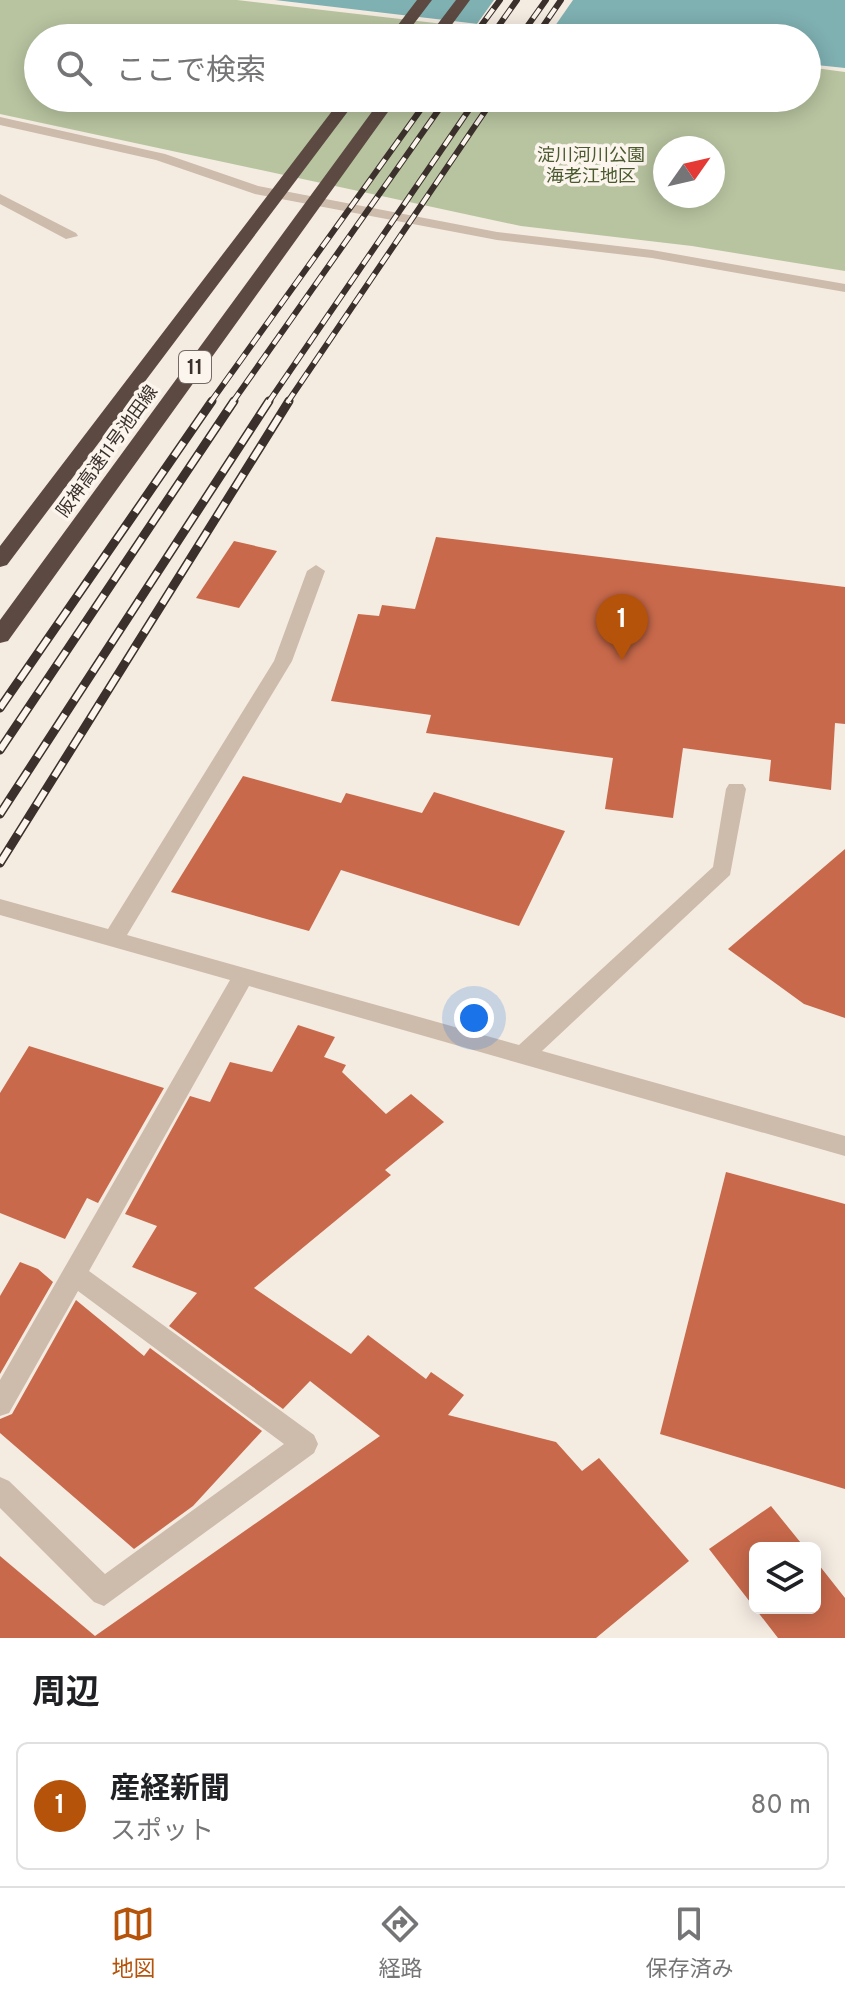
<!DOCTYPE html>
<html lang="ja">
<head>
<meta charset="utf-8">
<style>
	:root { --surface:#fff; --page:#f2f2f2; --text:#202124; --muted:#757577; --line:#e0e0e0; --accent:#b45309 }
	body { margin:0; font-family:Overpass,"Noto Sans JP",sans-serif; background:var(--page); color:var(--text) }
	.controls { position:absolute; right:24px; bottom:24px; display:grid; overflow:hidden; border-radius:12px; box-shadow:0 4px 20px #0003 }
	.controls button { width:72px; height:72px; display:grid; place-items:center; padding:0; border:0; border-bottom:2px solid var(--line); background:var(--surface); color:var(--text); font:40px sans-serif }
	.compass { position:absolute; left:653px; top:136px; width:72px; height:72px; border-radius:50%; background:var(--surface); box-shadow:0 4px 20px #0003; rotate:56deg }
	.you { position:absolute; left:474px; top:1018px; width:28px; height:28px; margin:-20px; border:6px solid #fff; border-radius:50%; background:#1a73e8; box-shadow:0 0 0 12px #1a73e833 }
	.badge { display:grid; place-items:center; width:52px; height:52px; border-radius:50%; background:var(--accent); color:#fff; font-size:26px; font-weight:700 }
	.pin { position:absolute; translate:-50% -66px; filter:drop-shadow(0 2px 4px #0008) }
	.pin::after { content:''; position:absolute; top:42px; width:28px; height:24px; background:inherit; clip-path:polygon(0 0,100% 0,50% 100%) }
	.list { margin:0; padding:0; list-style:none }
	h2 { display:flex; justify-content:space-between; align-items:center; height:104px; margin:0; padding:0 32px; font-size:34px }
	h2 small { font-size:26px; font-weight:400; color:var(--muted) }
	.list li { display:grid; grid-template-columns:52px 1fr auto; gap:24px; align-items:center; box-sizing:border-box; height:128px; margin:0 16px 16px; padding:0 16px; border:2px solid var(--line); border-radius:12px }
	.list b { display:block; font-size:30px; white-space:nowrap }
	.list p { margin:0; font-size:26px; white-space:nowrap; color:var(--muted) }
	.list em { font-size:26px; font-style:normal; color:var(--muted) }
	.icon { flex:none; width:44px; height:44px; fill:none; stroke:currentColor; stroke-width:2; stroke-linecap:round; stroke-linejoin:round }
	.map { position:relative; flex:none; width:845px; height:1638px; overflow:hidden }
	.search { position:absolute; background:var(--surface); box-shadow:0 4px 20px #0003; left:24px; right:24px; top:24px; height:88px; display:flex; align-items:center; gap:20px; box-sizing:border-box; padding:0 28px; border-radius:44px; color:var(--muted); font-size:30px }
	.sheet { height:248px; background:var(--surface) }
	nav { display:flex; justify-content:space-around; align-items:center; box-sizing:border-box; height:112px; border-top:2px solid var(--line); background:var(--surface); font-size:22px; color:var(--muted) }
	nav a { display:grid; justify-items:center; gap:4px }
	nav .on { color:var(--accent) }
	.map>svg:first-child { display:block }
</style>
</head>
<body>
<div class="map">
<svg width="845" height="1638" viewBox="0 0 845 1638">
	<rect width="100%" height="100%" fill="#f4ebe1"/>
	<!-- green -->
	<path fill="#b8c4a0" fill-rule="evenodd" d="M0 0H237L564 38H38V98H807V67L845 72V271L692 246 521 226 0 114ZM665 148H713V196H665Z"/>
	<!-- water -->
	<path fill="#7fb0b2" d="M275 0H845V68L807 64V38H597Z"/>
	<!-- pier -->
	<path fill="#f4ebe1" d="M494 0H573L548 36 474 28Z"/>
	<!-- building -->
	<path fill="#c8694b" d="M436 537 845 587V724L835 723 831 790 769 781 771 760 683 748 673 818 605 809 613 758 426 733 431 715 331 701 358 614 379 616 382 605 415 609Z
		M234 541 277 551 239 608 196 598Z
		M243 776 341 803 346 793 422 813 434 792 565 831 519 926 341 870 309 931 171 892Z
		M845 849V1018L804 1004 728 949Z
		M298 1025 335 1037 324 1057 346 1065 342 1072 386 1114 411 1094 444 1122 385 1170 391 1175 254 1288 351 1354 368 1335 426 1379 431 1372 464 1395 448 1415 556 1442 582 1471 599 1458 689 1561 596 1638H0V1556L95 1636 380 1436 310 1381 283 1409 169 1326 197 1293 132 1267 157 1226 125 1214 190 1096 210 1102 230 1062 272 1072Z
		M29 1046 164 1088 98 1203 87 1198 65 1239 0 1213V1093Z
		M726 1172 845 1204V1489L660 1434Z
		M20 1262 38 1269 53 1282 0 1374V1296Z
		M76 1300 144 1356 150 1348 262 1431 193 1506 134 1549 0 1433V1419L12 1414Z
		M771 1506 805 1548H755V1608H815V1560L845 1598V1638H778L709 1549Z"/>
	<g fill="none" stroke-linecap="round" stroke-linejoin="round">
		<!-- minor -->
		<path fill="#cdbbac" fill-rule="evenodd" d="M0 117 165 154 258 186 497 232 652 250 845 284V292L652 258 497 240 255 194 156 160 0 125Z
			M0 194 76 233 78 236 66 239 0 204Z
			M316 565 325 571 292 661 127 935 519 1045 713 867 726 789 729 784H743L746 789 730 875 542 1051 845 1136V1156L249 986 89 1271 314 1435 318 1444 314 1453 104 1606 94 1602 0 1508V1477L9 1481 105 1574 284 1444 78 1291 9 1413 0 1416V1380L230 980 0 915V899L108 929 274 661 307 571Z"/>
		<!-- highway -->
		<path fill="#5c4a42" fill-rule="evenodd" d="M417 0H432L403 38H388Z
			M456 0H470L442 38H427Z
			M342 98H358L7 565 0 567V546Z
			M382 98H398L8 641 0 643V620Z"/>
		<defs>
			<path id="rail-far1" d="M472 38 500 0
				M490 38 517 0
				M519 38 546 0
				M535 38 561 0
				M210 403 429 98
				M232 403 447 98
				M268 403 477 98
				M287 403 494 98"/>
			<path id="rail" d="M0 708 212 401
				M0 750 234 401
				M0 814 269 401
				M0 863 289 401"/>
		</defs>
		<!-- rail-far1 casing -->
		<use href="#rail-far1" stroke="#3b302b" stroke-width="6"/>
		<!-- rail casing -->
		<use href="#rail" stroke="#3b302b" stroke-width="9"/>
		<!-- rail-far1 -->
		<use href="#rail-far1" stroke="#fbf5ee" stroke-width="4" stroke-dasharray="12" stroke-linecap="butt"/>
		<!-- rail -->
		<use href="#rail" stroke="#fbf5ee" stroke-width="6" stroke-dasharray="17" stroke-linecap="butt"/>
	</g>
	<g text-anchor="middle" stroke-width="7" stroke-linejoin="round" paint-order="stroke">
		<!-- far-park labels -->
		<g font-size="18" fill="#4a5a2e" stroke="#fbf5ee">
			<text x="591" y="161">淀川河川公園<tspan x="591" dy="21">海老江地区</tspan></text>
		</g>
		<!-- far-street labels -->
		<g font-size="18" fill="#3b302b" stroke="#fbf5ee">
			<text transform="translate(107 451) rotate(-54)" y="6">阪神高速11号池田線</text>
		</g>
		<!-- shield labels -->
		<rect fill="#fbf5ee" stroke="#756b66" stroke-width="2" x="179" y="351" width="32" height="32" rx="6"/>
		<g font-size="20" font-weight="bold" fill="#3b302b">
			<text x="195" y="374">11</text>
		</g>
	</g>
</svg>
<div class="controls">
<button><svg class="icon" aria-label="layers" viewBox="0 0 24 24"><path d="M12 4l9 5-9 5-9-5zM3 14l9 5 9-5"/></svg></button>
</div>
<svg class="compass" viewBox="-18 -18 36 36"><path d="M0-13l5 13h-10z" fill="#e53935"/><path d="M0 13l5-13h-10z" fill="#757577"/></svg>
<div class="you"></div>
<div class="pin badge" style="left:622px;top:660px">1</div>
<div class="search"><svg class="icon" aria-label="search" viewBox="0 0 24 24"><circle cx="10" cy="10" r="6"/><path d="M15 15l6 6"/></svg>ここで検索</div>
</div>
<section class="sheet">
<h2>周辺<small></small></h2>
<ul class="list">
<li><span class="badge">1</span><div><b>産経新聞</b><p>スポット</p></div><em>80 m</em></li>
</ul>
</section>
<nav>
<a class="on"><svg class="icon" aria-label="map" viewBox="0 0 24 24"><path d="M3 6l6-2 6 2 6-2v14l-6 2-6-2-6 2zM9 4v14M15 6v14"/></svg>地図</a>
<a><svg class="icon" aria-label="directions" viewBox="0 0 24 24"><path d="M12 3l9 9-9 9-9-9zM9 14v-3h6M13 9l2 2-2 2"/></svg>経路</a>
<a><svg class="icon" aria-label="saved" viewBox="0 0 24 24"><path d="M7 4h10v16l-5-4-5 4z"/></svg>保存済み</a>
</nav>
</body>
</html>
